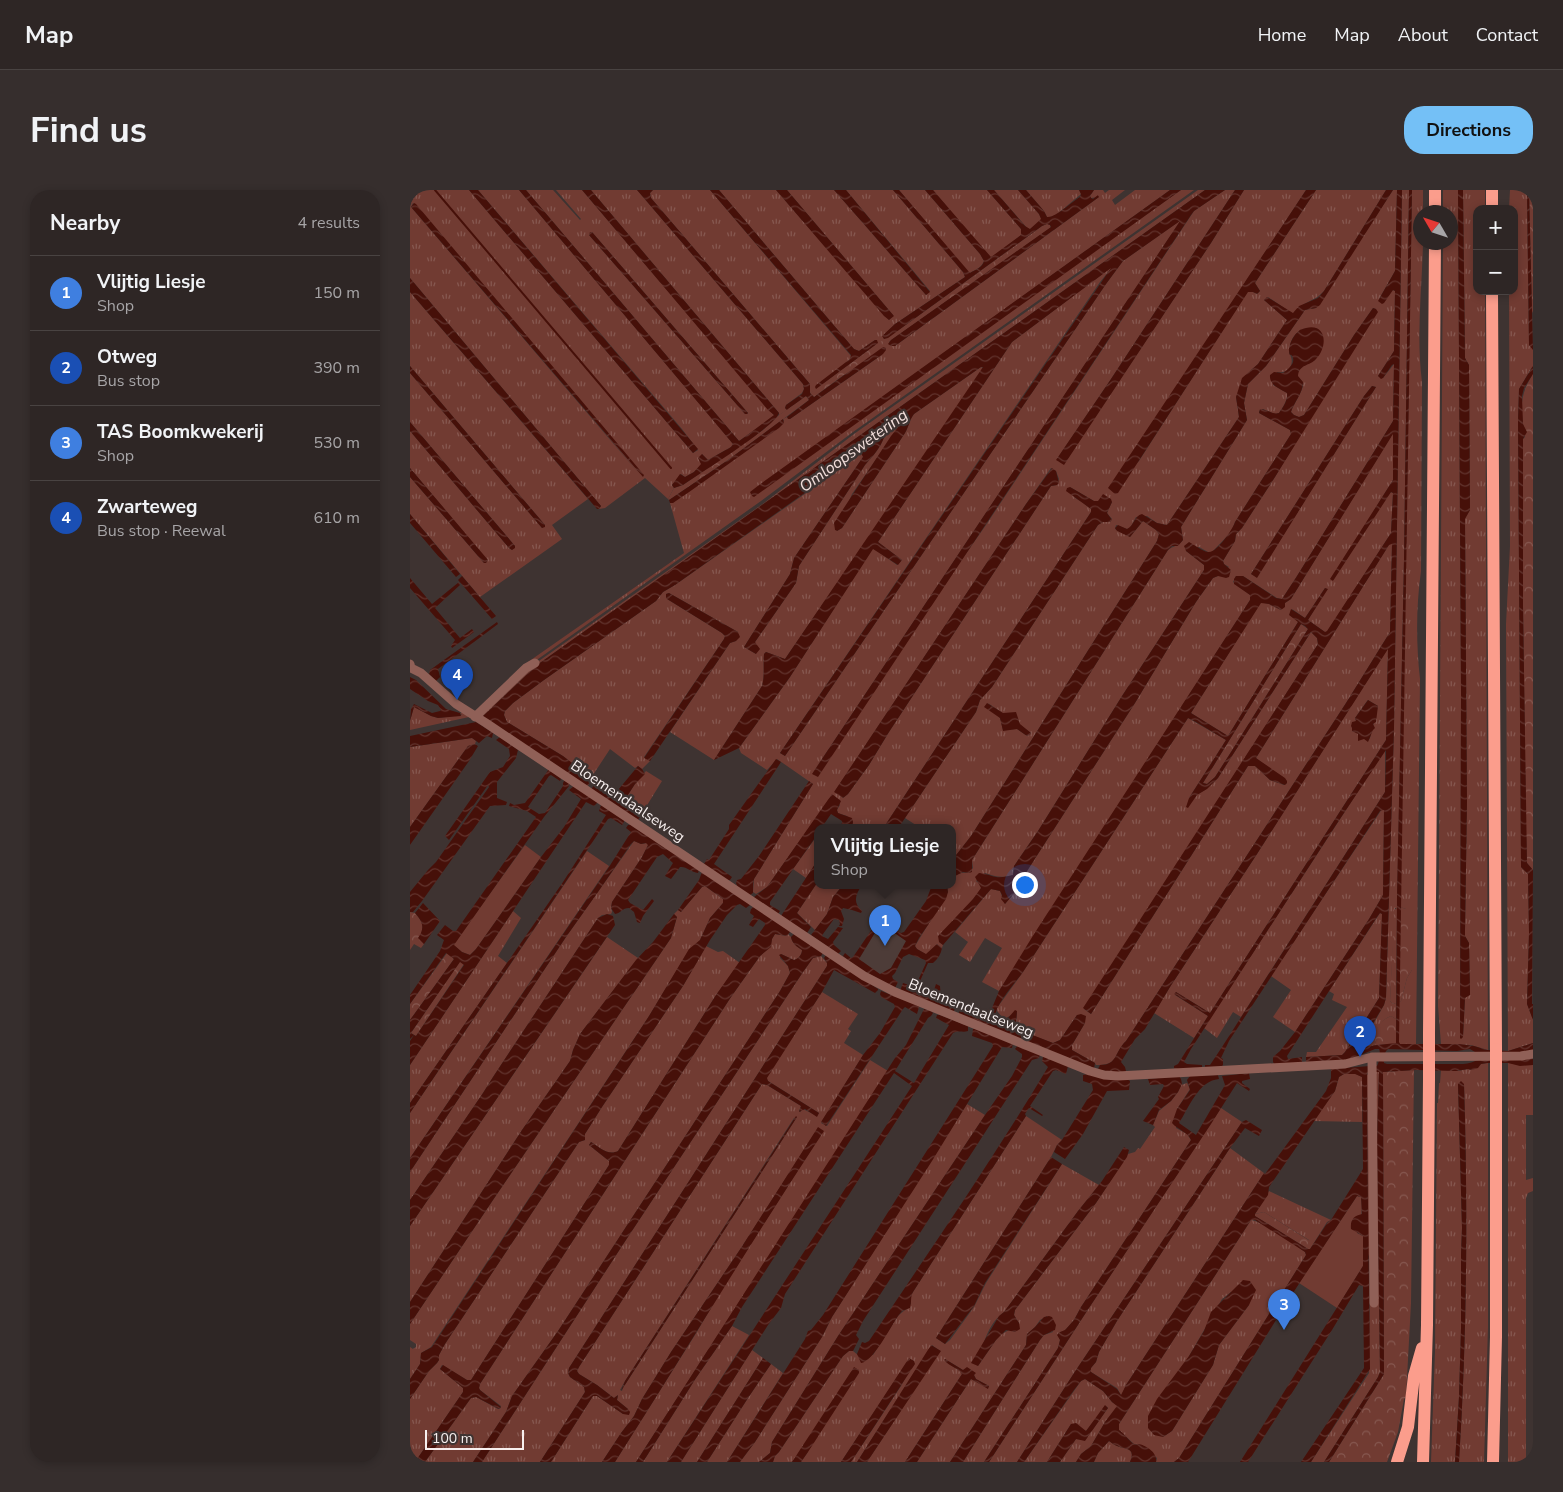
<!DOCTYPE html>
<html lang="en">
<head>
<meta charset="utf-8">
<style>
	:root { --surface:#2e2625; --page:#362e2d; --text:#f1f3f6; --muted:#a7a5a7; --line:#494342; --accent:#74c0f6 }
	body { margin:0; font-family:"Nunito Sans",sans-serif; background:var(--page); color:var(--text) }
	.controls { position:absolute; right:15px; top:15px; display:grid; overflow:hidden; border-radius:10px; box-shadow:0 2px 8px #0003 }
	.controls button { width:45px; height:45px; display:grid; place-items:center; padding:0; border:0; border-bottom:1px solid var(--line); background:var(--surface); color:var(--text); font:25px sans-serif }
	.compass { position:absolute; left:1003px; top:15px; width:45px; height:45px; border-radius:50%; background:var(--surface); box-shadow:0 2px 8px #0003; rotate:309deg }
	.scale { position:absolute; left:15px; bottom:12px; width:99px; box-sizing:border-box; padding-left:5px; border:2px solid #f7efee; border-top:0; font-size:14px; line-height:18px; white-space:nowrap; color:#f7efee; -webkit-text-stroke:4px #3e3331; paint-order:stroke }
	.you { position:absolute; left:614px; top:694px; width:18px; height:18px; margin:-12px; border:4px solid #fff; border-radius:50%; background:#1a73e8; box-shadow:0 0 0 8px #1a73e833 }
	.badge { display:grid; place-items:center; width:32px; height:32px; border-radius:50%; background:var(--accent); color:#fff; font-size:16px; font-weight:700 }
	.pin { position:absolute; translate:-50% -41px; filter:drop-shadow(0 1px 2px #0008) }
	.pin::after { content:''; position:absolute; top:26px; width:18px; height:15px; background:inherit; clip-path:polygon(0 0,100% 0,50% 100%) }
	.popup { position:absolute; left:404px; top:634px; width:142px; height:65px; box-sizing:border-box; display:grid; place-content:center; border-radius:10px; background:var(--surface); filter:drop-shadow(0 1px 4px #0005); font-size:16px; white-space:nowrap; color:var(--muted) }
	.popup b { font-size:19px; color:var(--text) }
	.popup::after { content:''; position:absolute; left:50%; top:100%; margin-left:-10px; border:10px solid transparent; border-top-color:var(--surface) }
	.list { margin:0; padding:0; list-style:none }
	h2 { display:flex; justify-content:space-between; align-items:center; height:65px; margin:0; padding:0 20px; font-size:21px }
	h2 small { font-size:16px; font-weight:400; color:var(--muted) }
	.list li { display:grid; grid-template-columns:32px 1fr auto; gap:15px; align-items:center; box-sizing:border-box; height:75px; padding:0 20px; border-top:1px solid var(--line) }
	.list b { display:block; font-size:19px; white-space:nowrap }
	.list p { margin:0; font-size:16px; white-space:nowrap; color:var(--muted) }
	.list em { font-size:16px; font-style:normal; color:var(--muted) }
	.map { position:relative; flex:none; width:1123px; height:1272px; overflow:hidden; border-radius:20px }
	header { display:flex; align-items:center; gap:30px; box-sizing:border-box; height:70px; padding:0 25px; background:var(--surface); border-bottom:1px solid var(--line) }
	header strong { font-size:24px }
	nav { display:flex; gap:28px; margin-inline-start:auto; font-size:18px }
	.intro { display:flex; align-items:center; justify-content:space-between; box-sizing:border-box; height:120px; padding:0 30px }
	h1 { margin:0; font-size:35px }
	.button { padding:12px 22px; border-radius:20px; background:var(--accent); color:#111; font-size:18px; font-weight:700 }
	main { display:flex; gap:30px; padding:0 30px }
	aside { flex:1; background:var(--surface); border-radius:20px; box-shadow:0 2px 8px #0003 }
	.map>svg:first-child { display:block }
</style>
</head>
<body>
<header>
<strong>Map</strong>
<nav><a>Home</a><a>Map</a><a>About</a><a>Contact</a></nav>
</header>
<div class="intro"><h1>Find us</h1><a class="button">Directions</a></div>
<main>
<aside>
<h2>Nearby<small>4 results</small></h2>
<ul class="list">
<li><span class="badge" style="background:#3f7fe0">1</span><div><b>Vlijtig Liesje</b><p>Shop</p></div><em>150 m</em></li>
<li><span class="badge" style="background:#1a4fb4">2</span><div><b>Otweg</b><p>Bus stop</p></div><em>390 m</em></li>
<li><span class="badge" style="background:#3f7fe0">3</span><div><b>TAS Boomkwekerij</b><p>Shop</p></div><em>530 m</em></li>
<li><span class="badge" style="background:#1a4fb4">4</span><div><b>Zwarteweg</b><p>Bus stop · Reewal</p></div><em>610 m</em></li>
</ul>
</aside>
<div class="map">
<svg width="1123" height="1272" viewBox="0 0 1123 1272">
	<defs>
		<pattern id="grass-tufts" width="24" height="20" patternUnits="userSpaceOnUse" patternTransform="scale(1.25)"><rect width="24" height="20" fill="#713b32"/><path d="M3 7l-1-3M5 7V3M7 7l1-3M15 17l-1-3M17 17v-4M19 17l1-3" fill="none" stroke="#865850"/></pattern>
		<pattern id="forest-crowns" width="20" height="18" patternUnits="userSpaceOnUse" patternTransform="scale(1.25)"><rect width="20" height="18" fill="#713b32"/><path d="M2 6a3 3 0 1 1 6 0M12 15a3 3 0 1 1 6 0" fill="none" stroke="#865850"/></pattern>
		<pattern id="water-waves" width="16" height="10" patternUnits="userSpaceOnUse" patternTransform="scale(1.25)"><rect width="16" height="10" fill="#461009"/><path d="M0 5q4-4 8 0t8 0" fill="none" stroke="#61332d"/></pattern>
	</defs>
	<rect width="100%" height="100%" fill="#3e3331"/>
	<!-- built -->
	<path fill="#4d3c38" d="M469 736 476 737 497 751 481 778 470 785 449 769Z"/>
	<!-- grass -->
	<path fill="url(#grass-tufts)" fill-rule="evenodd" d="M0 0H59L283 263 288 260 272 239 68 0H109L314 243 323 254 321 257 298 270 292 264V274L284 282 275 287 271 284 262 295 264 298 258 309 235 288 195 318 189 319 191 316 0 88ZM3 13 232 287 1 17Z
		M116 0H143L170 30 171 29 146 0H172L358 219 364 225V226L329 251ZM182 42 338 223 337 224H335L179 45Z
		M181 0H227L393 194 394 199 392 203 376 215 375 218 377 220 369 225V223Z
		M243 0H300L441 166 440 169 406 199 466 155 465 150 449 161 444 159 309 0H366L479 130 483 125 377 0H424L516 105 520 101 436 0H483L553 82 555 87 485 134 473 146 474 149 493 137 632 36 637 34 640 35V38L481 150 479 152 481 156H485L689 7 681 8 680 6 684 0H693L695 3 699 0H715L702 10 705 15 725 0H760L341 302 771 0H784L443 242 351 311 121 474 118 472 274 363 260 313H262L374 231 373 229 377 227 380 229 473 164 400 203V194L241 8 240 3Z
		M489 0H515L570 64 574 71C572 77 565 80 560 83L558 82Z
		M523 0H577L611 39V45L586 65 581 67H579Z
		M584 0H608L629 24 632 30 620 39H618Z
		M616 0H669L671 4 646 25 640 27H637L634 21Z
		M788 0H795L127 475 71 528 68 526 126 473 354 313 444 244Z
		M815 0H825L701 189 647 269 654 274 801 53 834 0H896L699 299 729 271 838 101 843 102 847 104 850 101 845 93 906 0H976L914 101C903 113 894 110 883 124L858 107 854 110 877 130 848 174 841 180 826 207 829 227 757 335 747 333 737 326 726 327 720 338 717 339 706 335 705 339 720 347 733 331 746 340 749 344 747 351 561 646 543 669 542 637H509L495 628 566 522 570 510 582 497 688 335 693 332H700L702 329 697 323 702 312 684 311 660 297 665 308 672 312 681 319V322L474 637H442L443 632 437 626 428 623 427 620 430 615 422 605 357 697 346 704 343 702 344 689 403 594 367 569 357 580 331 563 329 558 380 487 463 358 487 375 492 370 468 352 602 152 703 76 690 92 370 563 375 566 696 94 713 71 771 30 402 584 576 335 784 21ZM641 278 646 281 649 289 647 295 641 296 479 542 459 575 438 604 433 608 425 601 616 314ZM578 513 621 543 617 546 607 539 593 540 590 528Z
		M983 0H987L985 81 969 109 983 100 985 101 984 157V161L968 186 973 188 984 174 983 231 887 386 872 409 867 408 833 386H826L823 392 840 405V410L589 801 572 792 592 758 575 748 560 772 549 765 558 752 545 742 581 699 590 701 595 714 606 701 610 692 725 513 786 412 803 388 808 386 819 377 814 374 813 371 825 351 826 344 832 338 865 287 966 119 963 118 944 145 894 225 889 227 884 225 881 222C883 215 895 198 893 193 893 192 888 186 887 186 889 176 897 173 905 170L908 139C890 135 880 145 879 163 886 173 879 184 867 182L863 195 877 203C878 210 873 217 869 223L865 224 853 219 849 221V223L880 240 881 244 825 332 821 342 802 362H798L789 357 776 361 794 375V380L712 506 628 641 604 676 603 685C592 688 586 687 575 683L566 691 571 695V698L568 703 529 752 533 755 532 758 527 754 517 765 507 759 505 756 538 702 537 695H542L543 687C548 683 553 682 559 683L563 678 562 670 758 360C763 356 769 356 773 350L771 337 837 230 834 213 838 194 856 176 895 120 906 118ZM962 196 966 197 847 387 841 384 954 206Z
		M992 0H999L994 369 987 718H985L980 811 983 814 986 813V829L981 826C968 831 964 842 966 855L949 860 974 815 976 808 984 538Z
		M1002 0H1013V22H1011V52L1013 53C1012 99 1006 145 1012 192L1011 381C1006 417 1006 453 1010 489L1006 854H990L988 852 989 812 991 811 997 788 1002 780 996 719 990 717Z
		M1033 0H1048L1051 502 1050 848 1053 847 1055 808 1060 802 1059 753 1055 746V741L1057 612 1055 328 1060 320 1059 175 1055 168 1053 0H1075V19H1067V101H1075L1078 860 1061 855 1031 854 1028 816 1033 53 1040 52V22H1033Z
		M1100 0H1117L1119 155 1123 159V639L1120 286 1122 177 1109 199 1108 231 1111 677 1118 684 1119 743 1117 814 1123 830V853L1098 861 1096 434 1100 356 1099 101H1104V19H1099Z
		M0 102 178 309 142 335 152 349 70 407 0 324V287L74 373H76L77 370 0 278V241L99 358 102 360 105 356 0 232V183L132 338 135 335 0 176Z
		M571 177 573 178V180L375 469 356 462 354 464C353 474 355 486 352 496L304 570 260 542 320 453 326 451 328 442 259 403 256 404 257 409 312 443 315 446 314 449 234 567 240 571 232 579 228 576 225 578 200 559 181 588 153 566 97 532 94 525 95 521 103 513 134 490 246 411 253 402 265 395 446 268 451 263 453 264V267L384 368 380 384 334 457 346 464 345 452 386 393 389 376 455 275C460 269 466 263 470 256 476 246 476 236 490 231V235L442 304 427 341 432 338 495 243C499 236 500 229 504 224Z
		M983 243V290L963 322 981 302 983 303 981 343 917 442H915L898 430 917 399 915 398 895 428 882 419 888 432 818 546 781 523 851 412 859 414 871 420 875 413 881 409Z
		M980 353 982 354 980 442 936 513 716 851C702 865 710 875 686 875L685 873 662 860V855L675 833 667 825 650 850 643 853 611 841 606 834 607 822 594 829 587 821V818L613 782 778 528 816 550 779 608C791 604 799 597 808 588L901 442 907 448 908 454 674 819 681 824 838 576H845L860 590 874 595 877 593 846 568Z
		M978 458 976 550 800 823 766 802 765 805 798 826 784 848 744 823 760 797 847 664ZM958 510 968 516 960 548 958 551 948 543 942 541V537L946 531 945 528 957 511Z
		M4 517 21 526 28 528 52 525 50 523H54L59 527 0 540V531Z
		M62 548 66 551 65 554 58 556 0 637V557Z
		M975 560V602L831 827 823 822 807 848 794 838Z
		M236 581 252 591 231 625 216 614 214 611 225 594Z
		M972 619 974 620 973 705 959 729 885 842 863 827 881 800 861 786Z
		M407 646V671L396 688 383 679Z
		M224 651 231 654 237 653 238 655 232 667 202 712 201 718 202 722 201 724 192 725 188 728 83 887 73 903 0 1010V982L156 747Z
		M177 661 199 676 0 968V923Z
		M407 693 408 695H433L423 707 417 724 405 740 387 723Z
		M295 696 313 709V713L300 728 290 750 273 770 239 826 21 1157 11 1163 10 1174 0 1189V1157L3 1159 6 1157V1154L0 1150V1134L83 1010 261 748 267 727 264 724 268 720 271 722 292 697Z
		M103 721 111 728 88 766 97 773 0 913V875Z
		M970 723 972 724V728L969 808 935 862 932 865 896 867 897 862H906L937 817 922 810 924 804 919 801Z
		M365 744 376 746 378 744 381 747C382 753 387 757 392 760 392 765 388 769 384 770L371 764 370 768 378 776 380 783 370 801 148 1141 102 1206 96 1222 63 1272H15L61 1208 66 1207 88 1219H90L91 1216 70 1200 69 1198 70 1194 321 807 350 766 360 757 362 749Z
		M197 747 228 768 170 844 163 860 160 871 112 940 0 1112V1036Z
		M296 756 308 762 313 761 330 773 306 805 208 961C198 966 189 957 181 952L179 955 199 971V975L61 1190H57L32 1175 30 1179 53 1198V1202L5 1272H0V1209L19 1181 27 1173 29 1170V1165L35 1154 169 952 175 950V944L192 917 273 796Z
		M411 766 417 773V776L159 1178 158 1183 160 1187 174 1197 175 1202 130 1272H72L212 1056 393 782 403 768Z
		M412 802 448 824 438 839 441 841 434 853 453 865 411 933 417 936 460 870 478 881 226 1272H205L285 1145 314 1096 413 941 408 938 331 1058 261 1162 232 1209 224 1226 211 1243 192 1272H141L183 1206H187L213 1224 218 1219 207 1210 208 1205 204 1208 187 1195 169 1184 167 1181 169 1177 352 894 357 895 391 916 389 921 390 922 393 919 407 926 409 923 358 891 356 888ZM387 927 213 1198 212 1201 210 1200 215 1191 384 928Z
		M1123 869V925H1116V990L1123 988V1001L1118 1003 1116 1008V1272H1098V870Z
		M1078 873V1137L1074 1272H1049C1057 1146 1058 1020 1054 894H1048L1052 1038 1051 1064V1138L1049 1206 1045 1272H1021L1025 1161 1027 913H1028L1029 893H1030L1031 880 1048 881 1058 879 1061 880 1071 874Z
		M961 882H969L967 954 970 1182 968 1187 914 1272H901L959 1183 960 1083V1069L958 1064 957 885Z
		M934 884H946L952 887V932L903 931 925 901 929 887Z
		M777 893 780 899 767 919 766 938 777 944 781 950 671 1117 664 1130 649 1147 650 1150 648 1158 574 1272H553L630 1150 634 1145 643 1142 637 1126 630 1130 625 1137 617 1144 616 1155 540 1272H507L561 1189 578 1198 579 1196 566 1189 564 1185 565 1183 558 1178 553 1180 535 1169 536 1172 550 1181 552 1184 495 1272H457L530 1161 522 1155 447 1272H441L491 1196 504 1171 499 1169 431 1272H391L398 1262 386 1267 382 1272H363L365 1266 369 1262 433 1166 439 1161H443L449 1166 463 1165 488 1126C493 1121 498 1119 501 1113L500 1108 503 1102 616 926 652 950 647 955 641 967 526 1148 535 1154 540 1150 564 1117 576 1093 652 974 689 995 668 1021 594 1122C577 1135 572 1156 568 1176L586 1150 590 1145 599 1140 605 1142 609 1133 604 1125 605 1120 686 1013 718 964 725 962 728 958 730 959 745 937 743 935 749 921 761 911 768 902 771 895Z
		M557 914 575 925 428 1146 362 1252 360 1263 349 1272H330L345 1252 412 1147 422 1127Z
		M811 918 832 932 664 1183 607 1272H579L677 1121Z
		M820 958 854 983 716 1195 712 1205H711L707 1198 681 1182V1178L686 1172 689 1162 707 1131Z
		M859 1001 921 1030 917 1032 900 1059 899 1050 854 1022 845 1024Z
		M841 1030C856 1033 882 1053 895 1062L896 1065 769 1268 764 1272H746L747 1268C740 1261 734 1254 724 1254L709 1240V1234ZM821 1102 839 1115 809 1155 803 1175 762 1241 753 1247 779 1166 812 1109Z
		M322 1136 339 1145 257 1272H233L286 1188Z
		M342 1160 353 1168 287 1272H271Z
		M361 1174 373 1183 317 1272H297L338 1208Z
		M675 1189 693 1201 702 1212 708 1216 695 1232 681 1256 671 1264 666 1272H650L666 1249 675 1250 698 1218 696 1216 676 1241 661 1234 637 1272H614L671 1191Z
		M699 1251C702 1253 704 1255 707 1256 716 1260 726 1257 720 1272H684L688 1263Z"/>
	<!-- forest -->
	<path fill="url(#forest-crowns)" d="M1119 0H1123V123L1122 121Z
		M637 34 641 37 640 38 481 150 404 207 400 203 468 153 478 148Z
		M1123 184V680L1117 673 1116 643 1113 416V249L1115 247C1111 221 1108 207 1123 184Z
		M396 206 399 210 318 270 259 310 258 309 264 298 273 295 353 240 369 225Z
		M891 434 898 439 821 562 805 587 797 594 793 593Z
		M990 717 996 719 1002 726V780L997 788 991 811 989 812Z
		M987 718 986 813 983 814 980 811 984 720Z
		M0 722 5 723C13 732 15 738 9 748L14 754 11 758 4 754 0 760Z
		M37 763 44 769 0 830V814Z
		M50 771 54 774 6 846 1 843Z
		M981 826 986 829V854L966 855C963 841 968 831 981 826Z
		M1004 880 1001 1113 996 1207 994 1209 988 1242 977 1272H919L974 1184 973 884V882Z
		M854 1022 900 1051V1059H898L845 1026V1024Z"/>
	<!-- garden -->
	<path fill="#713b32" d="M115 655 131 667 66 759 60 765 52 762 43 755Z
		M947 1006 951 1007C953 1020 951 1030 947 1043L953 1046V1076L927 1118 889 1093Z"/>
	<!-- water -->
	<path fill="url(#water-waves)" fill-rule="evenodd" d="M59 0H68L288 259 283 263Z
		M109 0H116L329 251 332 249 364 225 358 220 172 0H181L369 223C366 236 289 284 273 295L264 298 262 295 270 284 275 287 284 282 291 274 288 268 292 264 298 270 321 257 323 254Z
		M227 0H243L240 3 241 8 400 194V203L404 207 473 157 476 158V160L473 164 380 229H378L377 227 399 210 396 206 378 219 377 220 375 218 376 215 392 204 394 199 393 194Z
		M300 0H309L444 159 449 161 465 150H467L468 153 406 199 405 197 406 195 440 169 441 165Z
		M366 0H377L484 126 479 130 474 126Z
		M424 0H436L520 102 516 105Z
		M483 0H489L560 83C565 80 573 77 574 71L570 64 515 0H523L581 67 611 45V39L577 0H584L615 36 620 39 631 29 629 24 608 0H616L634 21 637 27C646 28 661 12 670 7L671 4 669 0H684L680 6 681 8 683 9 688 5 689 7 485 156H481L478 154 481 150 641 37 640 35 637 34 632 36 493 137 478 148 474 149 472 146 485 134 555 87 553 82Z
		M760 0H771L344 307 342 306 340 302 349 295Z
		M795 0H815L784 21 781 25 408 587 402 584 770 31 713 71 696 94 375 566 370 563 701 78 602 152 468 352 492 370 488 375 463 359 380 487 329 558 304 570 352 496C355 486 353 474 354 464L356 462 375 469 573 177H571L504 224C500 229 499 236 495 243L432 338 427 341 425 340 424 333 481 246 490 235V232C476 236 476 246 470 256 466 263 460 269 455 275L389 376 386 393 345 452 350 459 346 464 334 457 380 384 384 368 453 267 451 263 265 395 253 402 246 411 134 490 103 513 95 521 94 525 97 532 153 566 183 589 177 597 71 528 127 475Z
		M825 0H834L801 53 654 275 646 270 701 189Z
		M896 0H906L845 93 850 101 847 104 843 102H838L708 303 705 304 698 298Z
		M976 0H983L910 115 906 118 895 120 856 176 838 194 834 213 837 230 771 337 773 350 768 356H762L758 360 562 670V682L559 683 553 682 543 687V669L561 646 747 351 749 344 746 340 733 331 720 347 707 341 705 338 708 335 717 339C724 336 724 326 732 324L747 333 757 335 829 227 826 207 832 188 848 174 877 130 854 110 857 107 883 123 889 116 908 108 914 101Z
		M987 0H992L984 538 976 808 974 815 948 858 949 859 959 856 986 853 987 706 994 369 999 0H1002L989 852 990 854H1049L1064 856 1077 860 1098 861 1123 853V860L1107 863 1065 862 1060 859 1047 861 978 859C974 862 974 868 974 873L977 874H1053C1059 874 1064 871 1069 870 1087 867 1105 871 1123 869V875L1110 876 1098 873H1077L1071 874 1068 878 1062 880 1058 879 1046 881 1006 880 973 882 974 1184 919 1272H914L968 1187 970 1182 967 954 969 882H964V876H967C969 873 971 862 969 859H965L936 871 896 873V867L932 865 935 862 969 808 972 724 970 723 967 727 877 866 878 869 892 867V873L865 875 863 872V867L870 861 885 842 959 729 973 705 974 620 970 621 819 851 811 868 813 869V875L811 877 795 878V875H800L812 857 975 602 976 560 926 635 781 859 774 872 777 874 792 875V878L766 880 764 878V876L768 874 798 826 764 804 766 802 800 823 976 550 978 459 847 664 760 797 735 839 725 849 711 872 715 877 716 881 713 883 688 880V879L690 875C708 875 704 862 716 851L936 513 980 442 982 354 979 355 846 568 875 588 877 591V593L875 595 860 590 845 576H838L681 824 673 818 908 454 907 448 901 442 808 588 797 599 787 605 778 618 776 617 779 608 816 550 786 532 778 528 613 782C606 792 585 815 585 827 585 834 592 835 597 837L598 834 593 831 594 829 598 828 605 820 607 821 606 834 613 842 612 848 610 849 549 825V819H553L569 824 582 818 589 801 624 744 840 410V405L824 394V389L826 386H833L866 408 872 409 887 386 983 231 984 174 982 175 973 188 971 189 968 186 984 161 985 101 983 100 974 113 972 114 968 111 985 81ZM983 244V290L920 389 923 391 981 302 983 303 981 343 917 441 915 442 898 430 918 399 915 398 895 428 881 419 879 425 888 432 818 546 781 523 851 413 859 414 871 420 875 417V413L881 409ZM891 434 895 436 898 439 821 562 805 587 797 594 793 593Z
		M1048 0H1053L1055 168 1059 175 1060 320 1055 329 1057 612 1055 741V746L1059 753 1060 802V805L1055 808 1053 847 1051 849 1050 848 1051 502Z
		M1117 0H1119L1123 160 1119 155Z
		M4 13 6 14 234 285 233 287 1 17Z
		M180 42H182L338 223 337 224H335L179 45Z
		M0 88 191 316 189 319H187L0 102Z
		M963 118 966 119 968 122 865 287 832 338 826 344 825 351 813 371 814 374 821 380 819 387 816 388 808 386 803 388 786 412 725 513 610 692 606 701 595 714 591 709 592 705 590 701 581 699 533 755 529 752 528 746 563 709 571 698 565 687 569 683C576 683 580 686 586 687 592 688 598 686 603 685L604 676 628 641 712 506 794 380V375L776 361 774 356 779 352C785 355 792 361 798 362 806 364 823 339 825 332L881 244 880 240 849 223 850 219C857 219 862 225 869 223 873 218 878 210 877 203 869 198 859 195 860 185L864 182 873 183C877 180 885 174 883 168 880 161 880 169 879 161 878 156 884 144 889 141 890 139 894 139 896 138 917 133 918 157 906 169 900 176 889 174 888 186L893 192C893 203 884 212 881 222L884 225 889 227 894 225 944 145Z
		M0 176 135 335V337L132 338 0 183Z
		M1123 176V184L1114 198 1112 206 1113 234 1117 242 1113 249V416L1117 673 1123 680 1122 814H1123V830L1117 814 1119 743 1118 684 1111 677 1108 231 1109 199Z
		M962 196 966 197 847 388 841 384 954 206Z
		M373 229 374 233 369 238 282 300 263 313H260L259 310 262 308 318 270Z
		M0 232 105 356V358L102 360 99 358 0 241Z
		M0 278 78 370 76 373H74L0 287Z
		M642 278 646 281 649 293 647 295 641 296 479 542 459 575 438 604 433 608 424 602 616 314Z
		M660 297 684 311H688L693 304 701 309 702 312 697 323 702 330 700 332H693L688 335 582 497 570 510 566 522 489 637H474L681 322V319L656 301 657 298Z
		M0 324 50 384 46 387 0 333Z
		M52 386 86 426 82 429 48 390Z
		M0 388 22 414 49 392 50 395 25 418 50 448 62 439 64 442 42 458 41 456 45 450 0 398Z
		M259 403 328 442 330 447 326 451 320 453 240 571 234 568 314 449 315 446 312 443 257 409 256 408V404Z
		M87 432 88 434 28 479 30 487 26 491 19 484 20 480Z
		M0 487 6 490 36 519 50 523 51 526 28 528 21 526 4 517 0 531 1 519 4 514 22 523 30 521 31 520 28 515 18 511 0 499Z
		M958 510 968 516 966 532 963 534 965 538 963 540 958 552 954 549 948 551V544L942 541V538L941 536 942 532 946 531 945 528Z
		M577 513 593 523 606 522 610 534 621 543 620 545 617 546 607 539 593 541 590 528 574 517Z
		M66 532 83 543 82 548 77 546 69 553 62 548 0 557V546Z
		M90 547 108 560 106 568 87 592V608L97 612 96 615 80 616 12 711 3 722H0V702L18 680 26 672 79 597 78 595 39 650 35 646 80 582 93 577 100 566 99 559 86 550Z
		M65 554 68 556 59 571 0 655V637L58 556Z
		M366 569 371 572 304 674 322 687 320 690H316L294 674 297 669 299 670 319 639V635Z
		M228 576 232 579 235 584 225 594 214 611 216 614 231 625 228 630 181 600 186 591 201 601 208 600Z
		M139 579 151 589 150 591 141 585 139 586 118 617 129 624 135 623 153 596V593L154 591 159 592V596L134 627 44 755 52 762 60 765 66 759 131 667 154 637 171 609 159 600 164 596 188 612 184 616 176 612 0 875V851L4 845 6 846 54 775 50 772 5 837 1 843 4 845 0 849V830L44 769 36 763 0 814V805L30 761 34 750 27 745 35 735 43 741H46L126 627 117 621 99 616 100 613 104 615 115 613Z
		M399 591 403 594 344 689 343 694V703L339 706 328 698 326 693 327 690 331 689 349 666Z
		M422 604 431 611 427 620 428 623 442 628 443 632 442 637H429L432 633V631L421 624 412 637H408L407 645 360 712V715L370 721 368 724 344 709V707L357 697Z
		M191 615 214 630V632L212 635 201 628 198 629 0 923V913L153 692 196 625 189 621Z
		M218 635H221L289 680 288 683C281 682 276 676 270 677L261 689 255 686 263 673 253 664 247 667 218 710 220 713 233 720 242 709 244 711 233 726 230 733 227 732 224 722 219 718C212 718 211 723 205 724L201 718 202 712 232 667 238 655 236 653 231 654 224 651 221 654 188 702 156 747 0 982V968L199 677 221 642 216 638Z
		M407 671V693L387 723 401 737 397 743 371 726Z
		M292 682 339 713 340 715 336 718 330 714 327 715 317 725 300 750 273 796 192 917 175 944V950L169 952 35 1154 29 1165V1170L27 1173 19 1181 0 1209V1189L10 1174 11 1163 22 1157 239 826 279 759 290 750 300 728 313 713V709L295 696 292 697 271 722 268 720 289 690Z
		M433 695H452C446 704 442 712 452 721L451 723 442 720 433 718 431 721 434 729 432 736H429L430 734 429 730 424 729 413 744 412 746 418 749 428 737 433 738 423 752 424 755 431 761 428 764 401 745 417 724 423 707Z
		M522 695H537L538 702 536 709 509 748 505 756 507 759 516 764 527 754 532 758C531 764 528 769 523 773H518L507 798 521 804 523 803 526 794 530 796 531 808 544 815 546 818 543 822 490 801 493 793 505 797 516 773 515 770 499 764 493 767 485 783 482 786 483 789 488 792 485 798 448 778 433 766 435 763 441 768 443 767 467 732H473L491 743 494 742 516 711ZM469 736 476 737 496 751 481 778 470 784 449 769Z
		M13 713 30 731 14 754 8 748C15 738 13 732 5 723Z
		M344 716 379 740 380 742 377 746 365 744 362 749 361 757 350 766 321 807 70 1194 69 1198 70 1200 91 1217 89 1219 66 1207 61 1208 15 1272H5L53 1202V1198L30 1179 33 1175 57 1190H61L199 975V971L179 955 181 952C189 957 198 966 208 961L306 805 355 735V733L349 729 343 737 339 735 344 726 340 723 341 719Z
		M197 724 203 726 205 735 0 1036V1010L73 903 83 887 188 728Z
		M264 724 267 727 261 748 83 1010 0 1134V1112L112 940 160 871 163 860 170 844 226 770 243 752Z
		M385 743 413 763 411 766 403 768 393 782 212 1056 72 1272H63L96 1222 102 1206 148 1141 370 801 380 783 378 776 369 765 371 764 384 770C388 769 392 765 392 760 387 757 382 753 381 747Z
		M416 765 468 799V800L465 803 424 780 412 802 357 888 358 891 409 923 407 927 395 919 389 922 391 916 357 895 352 894 169 1177 167 1181 169 1184 187 1195 204 1208 208 1205 207 1210 218 1219 220 1222 219 1225 213 1224 187 1206H183L141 1272H130L175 1202 174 1197 160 1187 158 1183 159 1178 417 776V773L414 768Z
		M471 801 508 815 509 817 507 824 495 817 493 819 416 936 411 932 453 865 470 843 485 817 484 814 471 807 470 804Z
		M514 819 521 821 523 823 521 826 518 828 485 881 504 893 539 835 526 828 527 825H530L558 836V841C553 843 549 840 543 843L375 1104 371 1118 358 1135 271 1272H257L502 896 484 883 332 1117 322 1136 286 1188 233 1272H226L485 868 496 855Z
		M671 824 676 826 675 833 662 855V860L685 873 684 879 616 851 617 846 620 844 643 853 650 850 667 825Z
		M563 839H566L603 853 602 858 592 857 522 971 422 1127 412 1147 345 1252 330 1272H317L395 1149 398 1141 401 1140 413 1125 583 856 582 853 562 846Z
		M608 855 630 864 629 868 622 870 453 1131 446 1145 449 1149 443 1161H439L433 1166 369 1262 365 1266 363 1272H349L360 1263 362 1252 428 1146 575 925 602 886 612 867V864L605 859Z
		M635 866 658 876 656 884 646 880 643 881 620 916 633 925 632 926 619 918 615 924 616 926 503 1102C500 1108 502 1111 500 1118L492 1121 488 1126C481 1136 463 1172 451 1173L447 1164 452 1152 455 1153 459 1151C520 1060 582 971 638 877L632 871 633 867Z
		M960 876 957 885V932L960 1179 901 1272H891L954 1178 953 1096 949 1095 922 1140 838 1272H830L953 1076V1046L941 1039C940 1029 944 1026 952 1024L951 1007 947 1006 879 1109 778 1272H764L769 1268 896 1065 895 1062 845 1030H841L709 1234V1240C713 1242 721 1253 724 1254 725 1255 726 1254 728 1254 736 1255 748 1263 746 1272H720C726 1257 716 1260 707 1256 704 1255 702 1253 699 1251L688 1263 684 1272H666L671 1264 681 1256 695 1232 707 1216 702 1212 693 1201 675 1189 671 1191 664 1200 614 1272H607L664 1183 832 932 836 930 852 940 849 946 835 938 820 958 707 1131 689 1162 686 1172 681 1178V1182L707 1199 711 1205 716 1195 854 983 855 984 916 901 921 888V879ZM934 884H945L952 887 953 979 921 1030 918 1032 900 1059H898L845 1026V1024L858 1005 859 997 925 901 929 887Z
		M839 883 840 889 832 891V893L840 899 839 901 827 893 801 934 677 1121 579 1272H574L648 1158 650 1150 647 1145C650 1140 653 1142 656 1139L664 1130 671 1117 781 950C778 942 768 940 762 933L767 919 780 900 777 890 780 886 808 885 809 889C788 891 779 918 769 933L786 945 815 895 812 886Z
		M677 884 717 889 720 891 719 900 697 901 673 944 655 969 644 962 647 955 652 950 683 900 682 894 673 891V885Z
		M769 886 771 889 772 894 768 902 761 911 749 920 743 935 733 931 749 909 748 907 754 896 753 894 740 895 738 889Z
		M1051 891 1054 894C1058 1020 1057 1146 1049 1272H1045L1049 1207 1051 1138V1064L1052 1038 1048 894Z
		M386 926 387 927 211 1201 215 1191Z
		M408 937 414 941C342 1050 275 1162 205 1272H192L211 1243 224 1226 232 1209 261 1162 331 1058Z
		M714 957 719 960 717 967 686 1013 605 1120 604 1125 609 1133 610 1139 605 1142 596 1140 586 1150 568 1176 561 1173 589 1126 594 1122 668 1021 692 991Z
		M641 967 652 974 575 1093 564 1116 535 1154 526 1148Z
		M833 1090 840 1091 846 1100 839 1115 809 1155 803 1175 762 1241 753 1247 744 1245 738 1238V1226L747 1209 779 1166 794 1141 801 1122Z
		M639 1126 642 1127 646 1135 645 1140 634 1145 630 1150 553 1272H540L616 1155 617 1144 625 1137 634 1127Z
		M521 1155 531 1161 457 1272H447Z
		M353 1168 361 1174 338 1208 297 1272H287Z
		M499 1168 504 1171 505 1174 441 1272H431Z
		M535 1169 553 1180 557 1177 566 1183 564 1185 566 1189 579 1196 578 1199 561 1189 507 1272H495L552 1184C548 1178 539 1176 534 1170Z
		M444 1177 449 1180V1183L398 1262 391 1272H382Z
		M695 1215 698 1218 675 1251 666 1249 650 1272H637L661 1234 666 1233 676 1241Z"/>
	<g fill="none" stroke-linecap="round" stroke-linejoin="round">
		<!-- stream -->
		<path stroke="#461009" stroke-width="2" d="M25 0 261 278"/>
		<!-- minor -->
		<path stroke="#906057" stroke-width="9" d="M0 474 1 478 11 483 46 514 76 533 454 786 485 802 680 881 694 885 708 886 935 874 962 867 1111 866 1123 864
			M65 527 116 478 125 473
			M962 867 964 1113"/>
		<!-- highway -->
		<path stroke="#fb9d8c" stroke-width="12" d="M1082 0V19
			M1025 22V0
			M1082 101 1086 859
			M1019 844 1025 52
			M987 1272 998 1237 1004 1186 1012 1158
			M1013 1272 1017 1135 1019 889
			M1083 1272 1086 1147V875"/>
		<!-- highway-bridge -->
		<path stroke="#fb9d8c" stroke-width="12" d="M1086 859V875
			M1019 889V844"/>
	</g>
	<g text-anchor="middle" stroke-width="5" stroke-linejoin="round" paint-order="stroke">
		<!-- street labels -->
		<g font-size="15" fill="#f7efee" stroke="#3e3331">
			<text transform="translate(218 611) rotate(34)" y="5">Bloemendaalseweg</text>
			<text transform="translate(561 818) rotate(22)" y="5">Bloemendaalseweg</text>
		</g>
		<!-- water labels -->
		<g font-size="16" font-style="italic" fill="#f2deda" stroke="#3e3331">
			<text transform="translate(443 260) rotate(-36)" y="6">Omloopswetering</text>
		</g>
	</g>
</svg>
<div class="controls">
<button>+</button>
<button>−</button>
</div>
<svg class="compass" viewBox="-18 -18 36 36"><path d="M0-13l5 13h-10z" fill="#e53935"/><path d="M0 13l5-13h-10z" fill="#a7a5a7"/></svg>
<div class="scale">100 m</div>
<div class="you"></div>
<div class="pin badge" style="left:475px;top:756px;background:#3f7fe0">1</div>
<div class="popup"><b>Vlijtig Liesje</b>Shop</div>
<div class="pin badge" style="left:950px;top:867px;background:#1a4fb4">2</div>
<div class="pin badge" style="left:874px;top:1140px;background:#3f7fe0">3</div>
<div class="pin badge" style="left:47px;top:510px;background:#1a4fb4">4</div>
</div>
</main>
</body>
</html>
